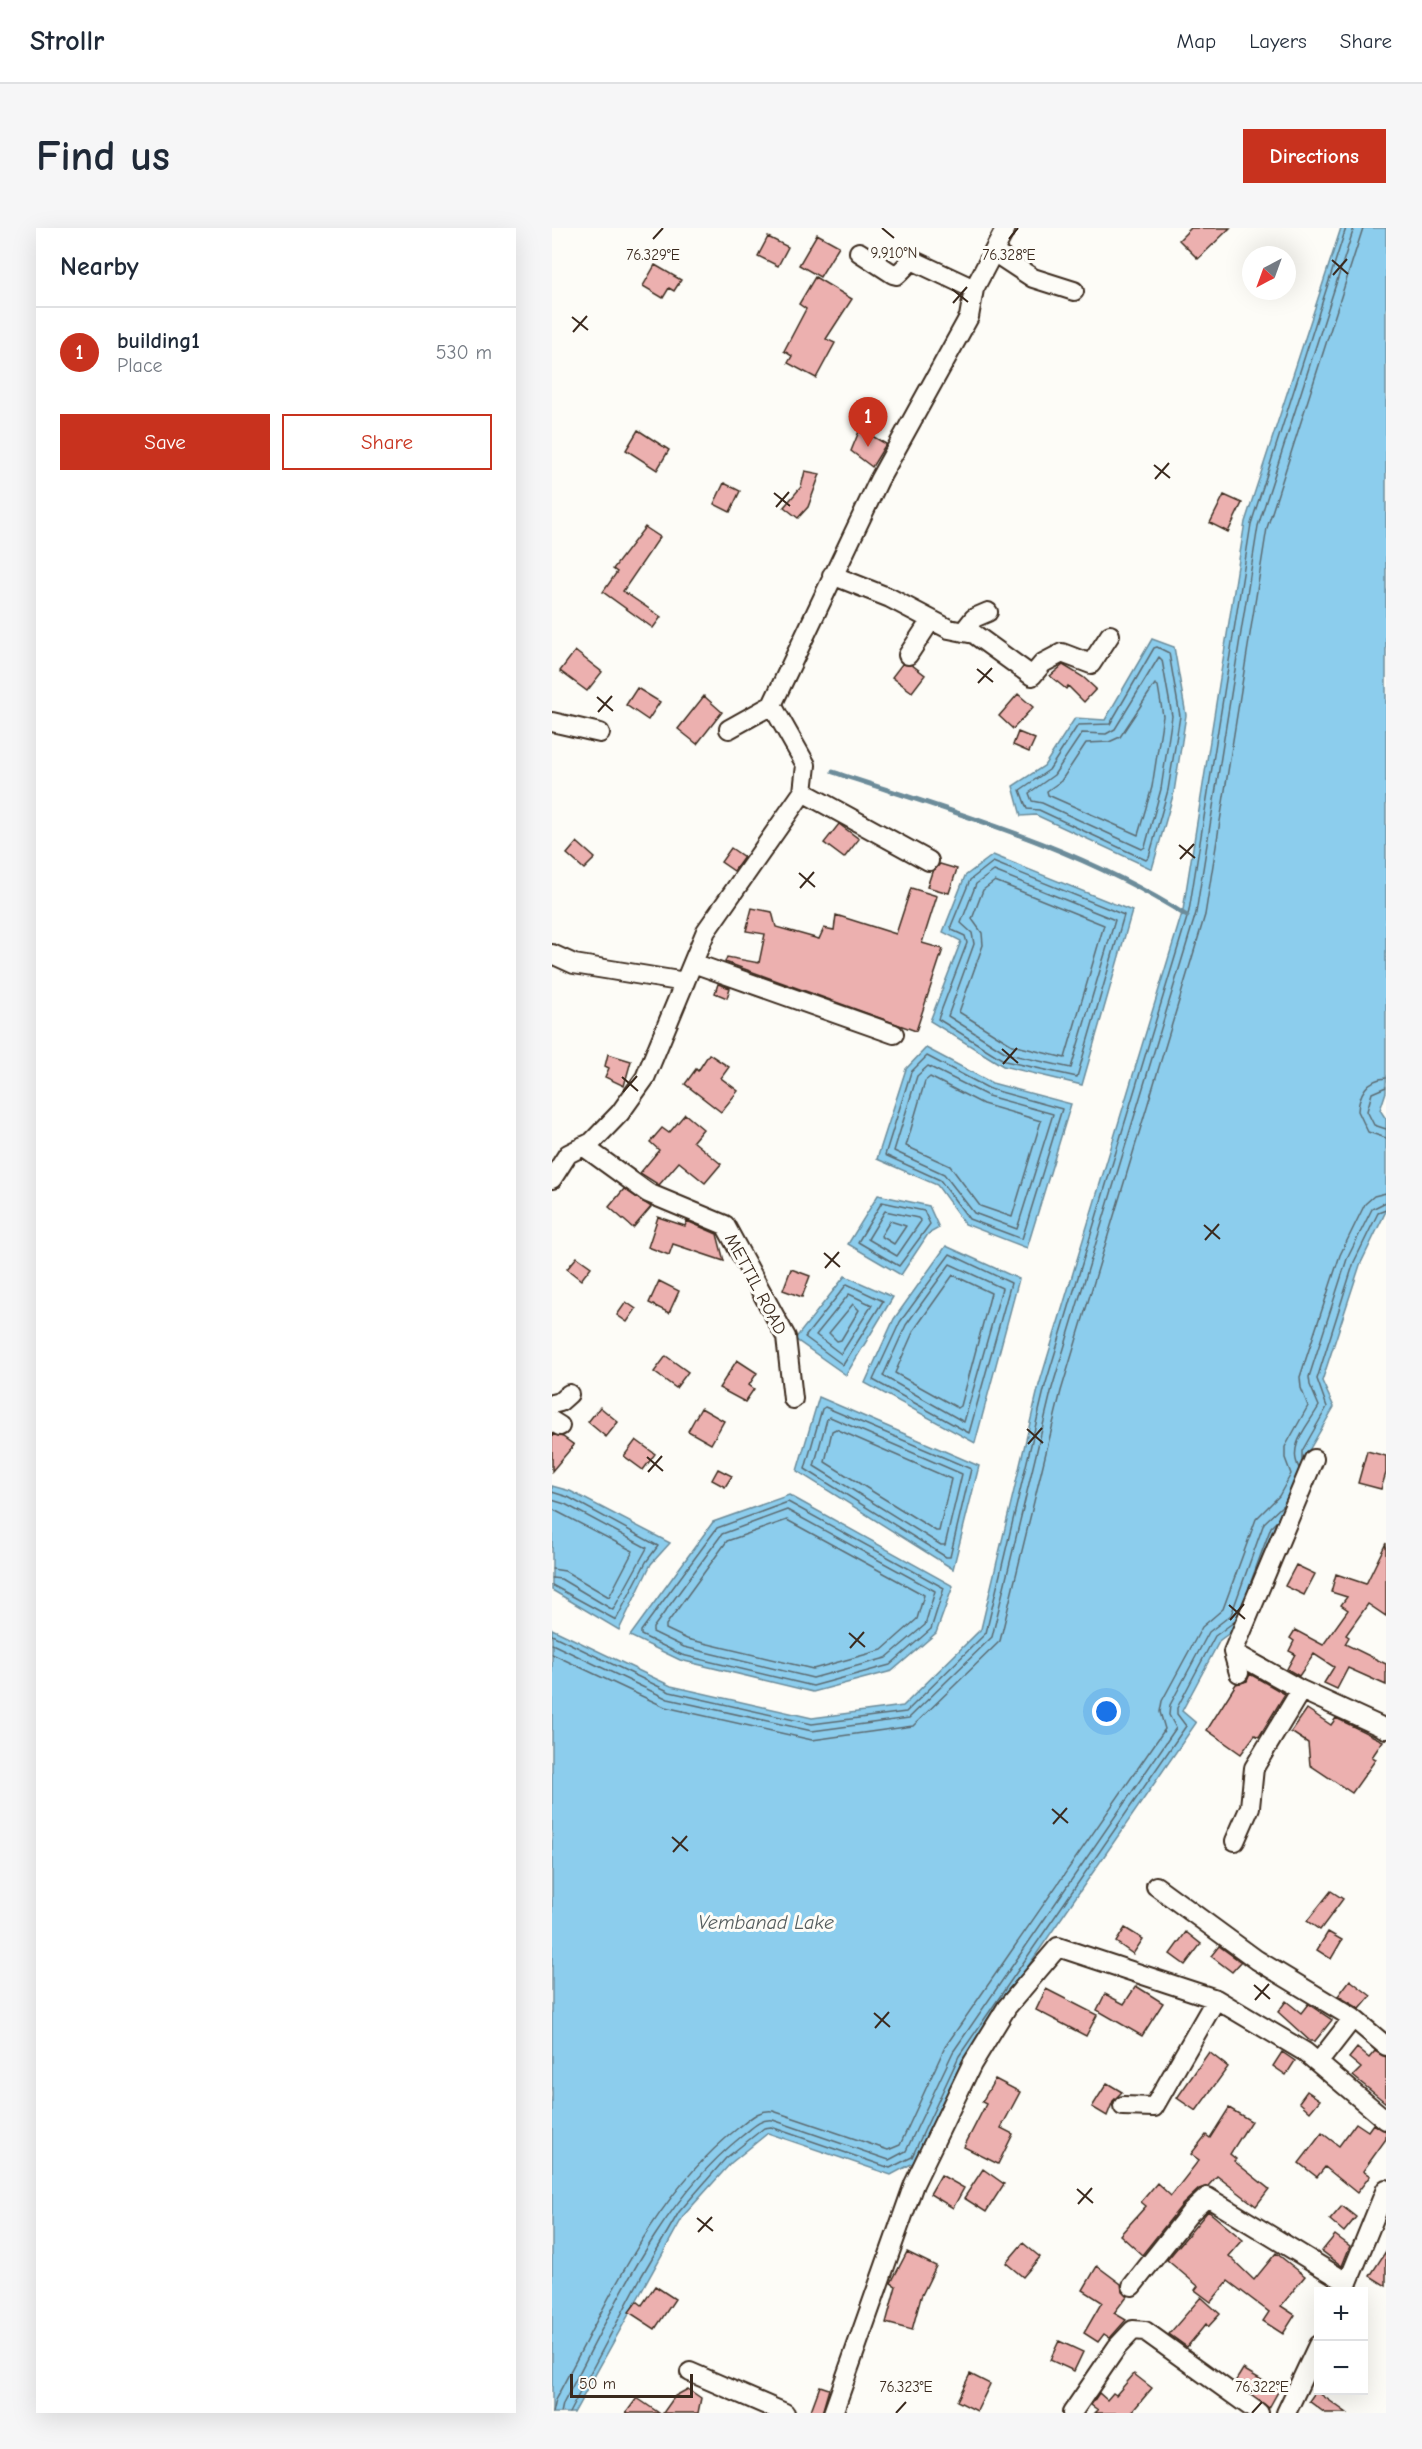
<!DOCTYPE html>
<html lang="en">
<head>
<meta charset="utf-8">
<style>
	:root { --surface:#fff; --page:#f6f6f7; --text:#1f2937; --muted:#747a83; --line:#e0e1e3; --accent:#c8321e }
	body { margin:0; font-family:"Comic Neue",sans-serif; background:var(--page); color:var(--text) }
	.controls { position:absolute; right:18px; bottom:18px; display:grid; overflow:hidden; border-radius:0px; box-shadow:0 6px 24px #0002 }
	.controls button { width:54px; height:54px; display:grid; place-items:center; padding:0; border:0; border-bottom:2px solid var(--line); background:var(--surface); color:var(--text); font:30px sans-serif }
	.compass { position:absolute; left:690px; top:18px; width:54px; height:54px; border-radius:50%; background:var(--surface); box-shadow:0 6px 24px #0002; rotate:221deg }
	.scale { position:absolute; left:18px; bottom:15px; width:123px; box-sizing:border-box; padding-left:6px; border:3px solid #3b2a1e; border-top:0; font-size:16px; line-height:21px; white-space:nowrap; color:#3b2a1e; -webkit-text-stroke:4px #fdfcf7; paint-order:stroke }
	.you { position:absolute; left:555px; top:1484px; width:21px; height:21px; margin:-15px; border:4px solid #fff; border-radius:50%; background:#1a73e8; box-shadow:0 0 0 9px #1a73e833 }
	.badge { display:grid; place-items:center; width:39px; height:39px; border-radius:50%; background:var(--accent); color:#fff; font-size:20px; font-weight:700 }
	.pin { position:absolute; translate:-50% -50px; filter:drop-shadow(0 2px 3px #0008) }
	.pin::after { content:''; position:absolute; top:32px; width:21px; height:18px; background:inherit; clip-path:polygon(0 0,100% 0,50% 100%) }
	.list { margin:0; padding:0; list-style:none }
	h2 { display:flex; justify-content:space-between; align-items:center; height:78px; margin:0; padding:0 24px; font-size:26px }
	h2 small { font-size:20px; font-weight:400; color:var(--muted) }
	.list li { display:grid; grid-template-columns:39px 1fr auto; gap:18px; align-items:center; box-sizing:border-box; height:90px; padding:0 24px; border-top:2px solid var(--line) }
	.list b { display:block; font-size:22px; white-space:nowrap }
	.list p { margin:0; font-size:20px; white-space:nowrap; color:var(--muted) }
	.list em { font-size:20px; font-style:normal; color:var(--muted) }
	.actions { display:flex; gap:12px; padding:18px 24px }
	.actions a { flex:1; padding:14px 0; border:2px solid var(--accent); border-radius:0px; text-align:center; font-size:21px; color:var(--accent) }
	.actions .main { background:var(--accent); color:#fff }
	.map { position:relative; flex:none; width:834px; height:2185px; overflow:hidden; border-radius:0px }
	header { display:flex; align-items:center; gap:36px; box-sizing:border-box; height:84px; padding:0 30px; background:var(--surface); border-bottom:2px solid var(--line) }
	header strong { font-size:28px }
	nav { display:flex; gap:33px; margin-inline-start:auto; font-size:21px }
	.intro { display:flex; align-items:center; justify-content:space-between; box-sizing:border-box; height:144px; padding:0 36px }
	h1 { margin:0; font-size:42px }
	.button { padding:15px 27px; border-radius:0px; background:var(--accent); color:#fff; font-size:21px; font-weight:700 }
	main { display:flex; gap:36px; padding:0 36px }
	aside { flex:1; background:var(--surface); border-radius:0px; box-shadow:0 6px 24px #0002 }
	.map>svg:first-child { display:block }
</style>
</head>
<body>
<header>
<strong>Strollr</strong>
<nav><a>Map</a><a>Layers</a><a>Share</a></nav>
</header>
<div class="intro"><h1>Find us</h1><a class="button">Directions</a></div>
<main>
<aside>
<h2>Nearby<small></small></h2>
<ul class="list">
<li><span class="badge">1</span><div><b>building1</b><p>Place</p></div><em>530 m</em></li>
</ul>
<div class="actions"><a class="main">Save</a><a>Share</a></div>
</aside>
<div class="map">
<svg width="834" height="2185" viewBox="0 0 834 2185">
	<rect width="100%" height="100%" fill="#fdfcf7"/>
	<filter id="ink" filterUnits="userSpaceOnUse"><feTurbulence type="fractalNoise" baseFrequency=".0167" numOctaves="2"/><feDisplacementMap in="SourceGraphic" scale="12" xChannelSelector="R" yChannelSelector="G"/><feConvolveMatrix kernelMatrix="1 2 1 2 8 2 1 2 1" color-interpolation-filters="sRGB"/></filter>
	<g filter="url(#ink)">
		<!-- water -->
		<path fill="#8ccded" stroke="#6c8c9a" stroke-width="1.5" d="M789 0H834V864L828 882 834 891V983L808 1037 770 1153 782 1179 755 1226 765 1245 690 1396 668 1412 630 1483 644 1495 412 1831 365 1933 339 1947 216 1905 179 1935 132 1987 22 2185H0V1401L119 1458 260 1490 351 1478 429 1401 487 1157 631 682 693 294Z
			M600 411 622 419 634 487 622 564 600 641 484 587 469 588 461 558 492 538 523 490 553 492Z
			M441 627 580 683 530 857 451 838 378 793 409 713 391 704 413 648Z
			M374 820 440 855 519 876 475 1020 413 996 385 957 325 931 354 841Z
			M326 967 377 978 387 1000 376 1006 349 1047 296 1016Z
			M394 1018 467 1051 423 1215 313 1155 342 1091Z
			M293 1048 341 1069 294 1147 243 1111Z
			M267 1169 427 1238 401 1341 245 1243Z
			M0 1258 18 1263 118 1315 99 1336 67 1402 0 1362Z
			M237 1267 401 1358 384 1405 340 1443 261 1464 128 1432 78 1408 161 1294Z"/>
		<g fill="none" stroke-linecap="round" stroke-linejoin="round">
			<!-- shore -->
			<path stroke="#5b6b71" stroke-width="1.5" d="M605 419 617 425 628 488 616 562 597 629 594 632 487 582 475 581 468 562 497 542 526 497 558 496 602 420Z
				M607 429 610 432 620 488 609 561 593 619 590 621 490 575 480 573 477 565 502 547 530 505 554 506 563 501Z
				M603 456 606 458 611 488 600 559 586 607 496 567 495 563 509 553 534 515 557 514 568 509Z
				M441 634 572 687 525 849 453 833 386 791 415 715 413 708 400 702 399 698 418 652Z
				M442 643 563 692 519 840 456 826 396 788 422 716 420 705 409 695 424 656Z
				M443 653 552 697 513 830 460 817 407 784 431 717 430 705 420 691 431 662Z
				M375 828 438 861 510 881 470 1011 417 991 388 952 333 927 359 844Z
				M376 838 436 868 501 886 465 1001 422 985 392 946 342 923 365 848Z
				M378 849 431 876 489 893 460 989 428 978 398 938 354 918 373 853Z
				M834 850C815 851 807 866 806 883L816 904 834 910
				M834 859 820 865 815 883 822 897 834 901
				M330 974 372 983 378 996 347 1038 306 1014Z
				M333 983 366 990 369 993 345 1028 316 1011Z
				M338 993 354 998 342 1016 329 1008Z
				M398 1026 459 1055 417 1205 321 1152 348 1094Z
				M398 1036 450 1060 412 1194 331 1148 354 1097Z
				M401 1047 439 1065 409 1178 406 1180 343 1145 362 1102Z
				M295 1056 331 1073 291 1137 253 1109Z
				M297 1066 320 1077 289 1126 264 1107Z
				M301 1076 307 1082 289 1112 285 1113 277 1105Z
				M273 1179 419 1241 398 1329H394L253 1241 270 1181Z
				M278 1189 410 1246 393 1317H389L262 1238 275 1191Z
				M284 1201 399 1251 387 1303H384L273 1234 280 1203Z
				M750 1231V1223L775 1179 765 1151 802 1034 826 985 834 982
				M747 1240C735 1218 756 1198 767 1178L758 1157 757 1149 795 1031 820 981 834 974
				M0 1264 16 1269 106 1318 94 1334 64 1392 0 1357
				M0 1272 13 1276 95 1320 61 1382 9 1351 0 1350
				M236 1274 392 1360 379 1401 338 1437 261 1458 130 1427 89 1407V1403L165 1300Z
				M0 1281 81 1323 57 1369 13 1343 0 1341
				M235 1282 383 1363 373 1397 334 1430 261 1450 132 1419 101 1404V1400L170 1306Z
				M235 1292 372 1367 365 1391 330 1422 261 1441 135 1411 114 1401V1397L175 1313Z
				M697 1359 719 1299 725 1293
				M0 1407 118 1464 260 1496 354 1484 434 1405 493 1158 637 683 699 296 794 0
				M0 1416 116 1471 260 1503 357 1490 440 1409 500 1160 644 685 706 298 802 0
				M0 1426 113 1479 260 1512 361 1498 448 1413 509 1163 653 687 715 300 811 0
				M0 2185 3 2172C55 2077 99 1969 186 1900 197 1892 206 1881 221 1883L336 1922 348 1917 393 1819 613 1501 608 1484 610 1473 650 1399 671 1381 704 1291 727 1268 739 1246 733 1230V1219L756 1178 749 1160 748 1149 788 1027 813 976 822 968 834 965
				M9 2185 11 2176C61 2083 105 1976 190 1908 199 1901 208 1890 221 1892L337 1932 354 1923 401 1824 624 1500 617 1487 618 1477 657 1404 679 1387 712 1295 732 1276
				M17 2185 89 2049 127 1984 174 1930 212 1900 219 1899 338 1940 360 1929 407 1828 634 1498 625 1486V1480L663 1408 682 1394"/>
			<!-- stream -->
			<path stroke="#6c8c9a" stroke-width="5" d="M281 544C401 584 528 619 635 688"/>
		</g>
		<!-- building -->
		<path fill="#ecb0af" stroke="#3b2a1e" stroke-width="1.5" d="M639 0H678L646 31 627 12Z
			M265 6 287 18 268 49 247 37Z
			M216 9 236 19 226 38 206 28Z
			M103 37 129 52 122 63 117 60 111 70 91 58Z
			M263 49 300 71 274 111 283 115 264 150 236 135 240 128 232 123 254 81 247 76Z
			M308 201 334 216 320 239 299 223Z
			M86 202 117 222 105 242 74 222Z
			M253 243 268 246 256 279 246 290 232 279 249 259Z
			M172 255 188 263 178 284 162 276Z
			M672 267 690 275 676 304 658 295Z
			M93 299 108 309 71 363 109 389 101 400 51 364 65 344 61 341Z
			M23 423 50 444 35 463 8 443Z
			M350 436 360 437 373 447 360 464 340 449Z
			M511 437 531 449 544 461 532 474 516 458 514 461 498 448Z
			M85 460 108 474 96 492 74 477Z
			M466 466 481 479 461 501 447 488Z
			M152 468 170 484 145 516 126 501Z
			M466 504 483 511 477 524 461 517Z
			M287 596 307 611 292 630 272 615Z
			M25 614 43 630 32 641 15 626Z
			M179 620 192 629 182 643 169 634Z
			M388 636 405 641 397 665 375 659 380 644Z
			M359 660 385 668 370 715 391 721 364 803 173 734 175 729 207 735 213 706 194 703 200 680 220 684 224 699 267 711 272 700 282 702 284 687 344 706Z
			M166 756 178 760 175 770 163 765Z
			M56 826 79 833 72 858 53 849 57 840 53 838Z
			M157 826 177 839 169 850 186 863 169 884 133 856 144 841 146 843Z
			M133 886 151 901 141 913 169 936 153 955 127 934 107 957 88 945 107 922 98 914 110 900 117 905Z
			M72 961 99 979 81 1000 57 979Z
			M106 989 133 998 135 993 165 1006 172 1033 121 1016 117 1027 96 1019Z
			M25 1029 39 1039 29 1052 15 1041Z
			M239 1041 258 1048 250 1069 231 1062Z
			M107 1053 127 1063 117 1085 97 1075Z
			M74 1074 84 1081 75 1094 65 1087Z
			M114 1128 136 1144 124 1160 102 1144Z
			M185 1132 205 1145 197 1157 202 1161 193 1174 167 1160Z
			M48 1179 66 1194 54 1209 36 1194Z
			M149 1180 172 1193 159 1216 136 1203Z
			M0 1206 11 1209 22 1217 0 1243Z
			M84 1212 103 1226 91 1242 72 1228Z
			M815 1223 834 1228V1245L829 1261 806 1255Z
			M166 1241 180 1248 173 1259 160 1252Z
			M834 1315V1388L816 1376 794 1407 797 1409 793 1416 834 1436V1457L796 1440 785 1461 772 1455 782 1439 762 1426 747 1448 735 1441 743 1426 737 1423 742 1413 738 1410 743 1402 771 1417 796 1382 789 1377 795 1369 779 1364 784 1346 814 1356Z
			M744 1337 763 1346 752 1367 733 1358Z
			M698 1446 733 1466 707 1509 703 1507 689 1526 655 1502 684 1456 695 1453Z
			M755 1481 779 1497 784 1490 831 1513 820 1529 824 1531 800 1565 758 1537 756 1515 739 1504Z
			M779 1663 791 1671 768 1702 755 1693Z
			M573 1700 591 1711 581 1726 564 1714Z
			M634 1704 649 1716 633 1737 618 1726Z
			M776 1704 790 1712 779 1731 765 1722Z
			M667 1718 689 1734 680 1744 659 1728Z
			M798 1752 819 1768 808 1781 786 1768Z
			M584 1758 611 1775 590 1808 545 1782 553 1766 572 1776Z
			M494 1761 545 1787 534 1808 484 1782Z
			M734 1773 749 1785 756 1776 780 1792 763 1813H758L726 1784Z
			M805 1820 817 1830 823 1823 834 1829V1875L801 1848 809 1840 797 1830Z
			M657 1824 676 1839 644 1883 625 1870Z
			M730 1824 743 1833 734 1847 721 1838Z
			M443 1851 468 1864 449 1900 461 1906 446 1936 412 1919 434 1876 430 1874Z
			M555 1855 570 1864 561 1873 555 1888 540 1879Z
			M755 1863 768 1872 758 1884 747 1874Z
			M677 1880 699 1893 678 1926 684 1931 682 1933 717 1961 704 1978 665 1948 656 1958 647 1961 630 1977 590 2027 568 2007 594 1978 589 1974 605 1955 619 1968 647 1932 639 1926 654 1907 658 1910Z
			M804 1895 816 1903 821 1896 834 1903V1911L811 1943 818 1948 805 1965 773 1939 765 1949 747 1935 770 1905 787 1918Z
			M431 1941 452 1956 434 1984 412 1970Z
			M389 1947 412 1960 401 1980 378 1966Z
			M790 1978 804 1989 792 2004 778 1992Z
			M656 1983 691 2012 677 2028 702 2052 724 2025 753 2048 729 2078 743 2087 731 2106 711 2093 717 2084 676 2053 659 2074 643 2062 646 2058 615 2032Z
			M783 2007 798 2018 790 2038 770 2023Z
			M471 2015 488 2029 471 2049 454 2035Z
			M834 2023V2058L818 2048Z
			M355 2024 384 2038 369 2069 360 2102 334 2095 344 2058 339 2055Z
			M545 2038 569 2056 570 2063 575 2068 562 2085 574 2092 558 2110 552 2106 546 2114 532 2105 550 2074 531 2062Z
			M103 2058 123 2071 103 2101 77 2084 85 2073 90 2077Z
			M649 2069 668 2086 656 2099 654 2096 635 2119 617 2106Z
			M507 2113 531 2124 522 2143 498 2132Z
			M691 2141 727 2162 717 2180 683 2154Z
			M418 2146 438 2156 425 2183 405 2173Z
			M582 2146 600 2160 579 2185H543L546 2182 539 2177 547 2165 555 2172 561 2165 564 2167Z
			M268 2158 277 2161 270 2185H258Z
			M136 2161 149 2170 146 2185H111L123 2168Z
			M764 2163 795 2185H773L757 2173Z
			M85 2170 107 2185H74Z"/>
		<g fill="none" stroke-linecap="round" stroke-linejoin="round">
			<defs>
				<path id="street" d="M307 24 341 46 345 47 360 32 422 61
					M443 25 481 50 522 63
					M280 347 338 370 397 401 422 406 480 448 491 435 510 425 539 436 558 407
					M411 404 422 390 436 384
					M356 427 379 392
					M0 494 48 505
					M177 501 220 477
					M251 564 377 633
					M0 726 22 736 133 754
					M141 735 342 806
					M31 918 96 965 173 997 234 1109 241 1171
					M0 951 16 926 40 914 68 885 93 850 154 703 251 564 254 537 220 477 327 252 417 89 422 61 454 0
					M0 1176 8 1174 17 1166
					M0 1193 8 1198
					M681 1424 762 1231
					M681 1424 749 1462 834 1501
					M681 1424 687 1445
					M683 1613 698 1579 702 1540 749 1462
					M604 1658 705 1732 801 1790 834 1818
					M766 1835 801 1790
					M571 1878 602 1879 664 1771
					M580 2058 638 1985 655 1969 796 2055
					M792 2064 834 1961
					M138 2144 233 2185
					M281 2185 362 1956 420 1836 455 1779 506 1719 664 1771 753 1824 834 1892
					M520 2185 565 2119 581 2102 593 2103 707 2185
					M734 2185 766 2117"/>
			</defs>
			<!-- street casing -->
			<use href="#street" stroke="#3b2a1e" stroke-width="22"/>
			<!-- street -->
			<use href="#street" stroke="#fdfcf7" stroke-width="18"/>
		</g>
	</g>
	<!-- ticks -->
	<path fill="none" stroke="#3b2a1e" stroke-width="2" d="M330 0 342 10M101 11 111 0M457 11 466 0M780 32 796 46M781 47 795 31M400 61 416 74M401 75 415 59M20 89 36 102M21 104 35 88M602 237 618 250M603 251 617 235M222 265 238 278M224 279 237 264M425 441 441 454M426 455 440 440M45 469 61 483M46 484 60 468M627 617 643 630M628 631 642 616M247 645 263 659M248 660 262 644M450 821 466 835M451 836 465 820M70 849 86 863M71 864 85 848M652 997 668 1011M653 1012 667 996M272 1025 288 1039M273 1040 287 1024M475 1201 491 1215M476 1216 490 1200M95 1229 111 1243M96 1244 110 1228M677 1377 693 1391M678 1392 692 1376M297 1405 313 1419M298 1420 312 1404M500 1581 516 1595M501 1596 515 1580M120 1609 136 1623M121 1624 135 1608M702 1757 718 1771M703 1772 717 1756M322 1785 338 1799M323 1800 337 1784M525 1961 541 1975M526 1976 540 1960M145 1990 161 2003M146 2004 160 1989M344 2185 354 2174M700 2185 710 2174"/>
	<g text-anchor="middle" stroke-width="6" stroke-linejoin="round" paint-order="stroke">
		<!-- street labels -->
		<g font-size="18" fill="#3b2a1e" stroke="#fdfcf7">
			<text transform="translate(204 1056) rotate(62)" y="6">METTIL ROAD</text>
		</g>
		<!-- water labels -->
		<g font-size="20" font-style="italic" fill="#535b5c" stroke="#fdfcf7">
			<text x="214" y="1701">Vembanad Lake</text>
		</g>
	</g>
	<g font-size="15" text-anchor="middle" fill="#3b2a1e" stroke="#fdfcf7" stroke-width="6" stroke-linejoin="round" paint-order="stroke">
		<text x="342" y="30">9.910°N</text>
		<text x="101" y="32">76.329°E</text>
		<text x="457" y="32">76.328°E</text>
		<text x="354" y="2164">76.323°E</text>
		<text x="710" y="2164">76.322°E</text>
	</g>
</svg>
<div class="controls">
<button>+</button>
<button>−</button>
</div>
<svg class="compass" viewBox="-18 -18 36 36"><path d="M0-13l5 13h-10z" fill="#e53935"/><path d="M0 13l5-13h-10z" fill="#747a83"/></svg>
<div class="scale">50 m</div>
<div class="you"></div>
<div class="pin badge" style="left:316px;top:219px">1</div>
</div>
</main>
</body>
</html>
